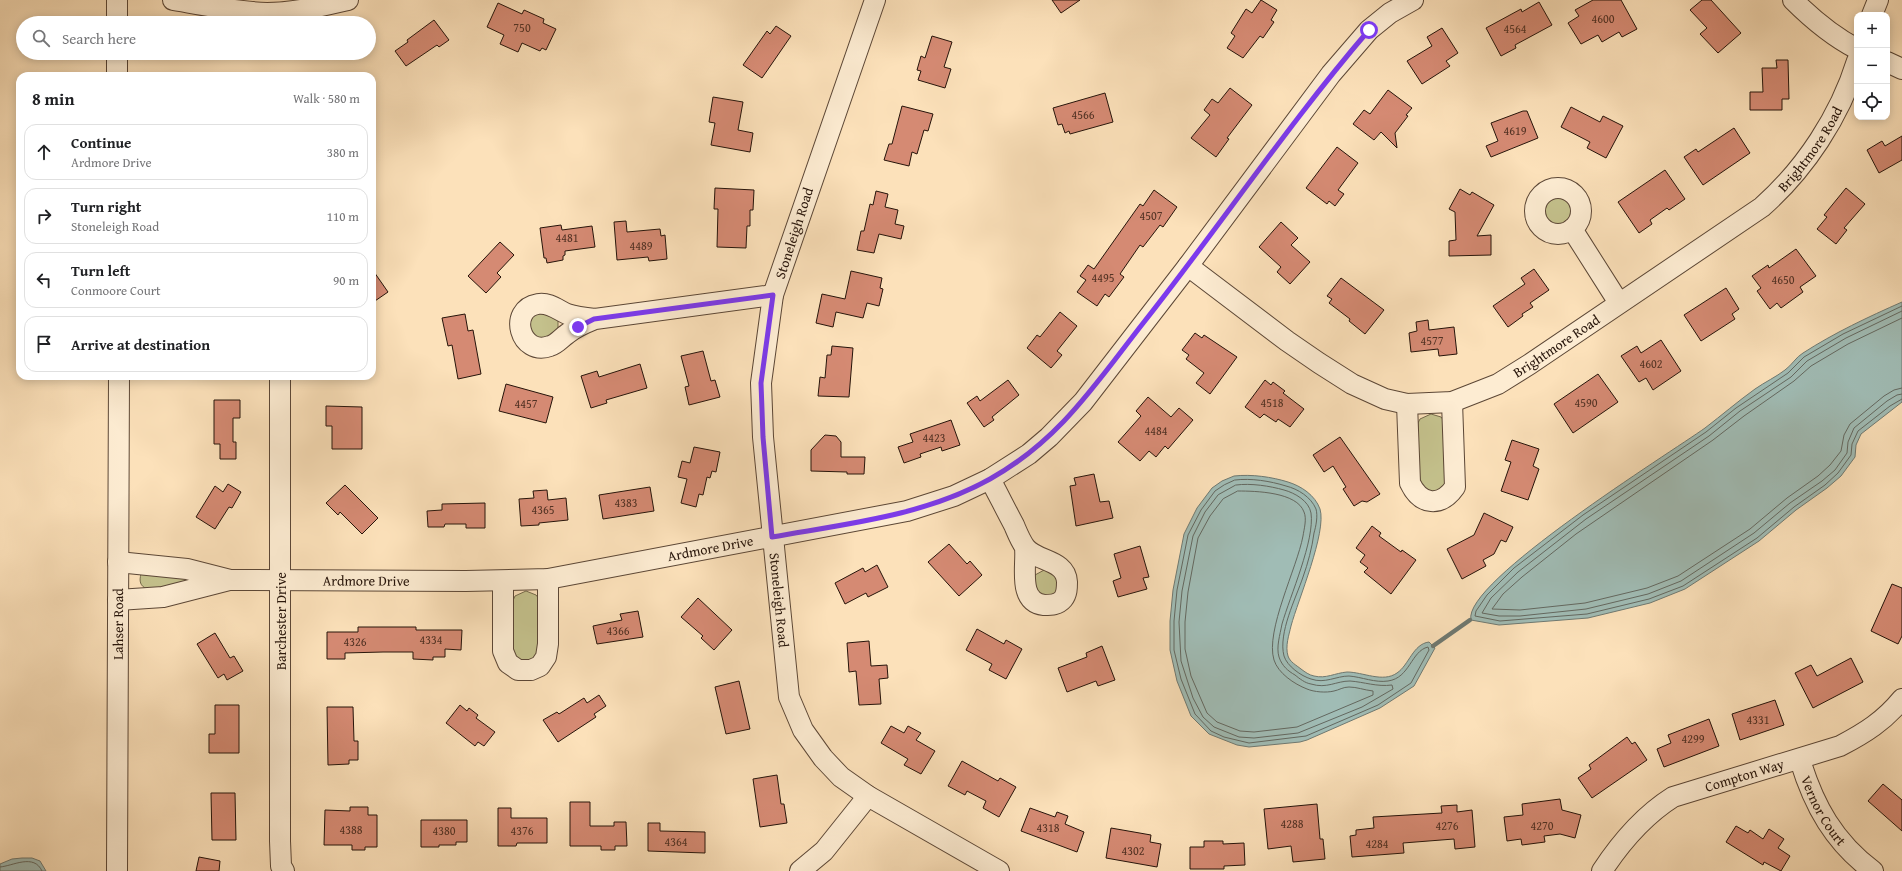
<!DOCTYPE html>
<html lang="en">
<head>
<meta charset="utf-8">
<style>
	:root { --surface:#fff; --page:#f6f6f6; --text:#202124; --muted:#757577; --line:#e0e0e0 }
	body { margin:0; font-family:"Gentium Book Plus",serif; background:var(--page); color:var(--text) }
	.controls { position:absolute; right:12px; top:12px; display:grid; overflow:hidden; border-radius:8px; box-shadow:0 2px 10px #0003 }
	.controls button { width:36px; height:36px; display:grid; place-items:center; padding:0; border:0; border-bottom:1px solid var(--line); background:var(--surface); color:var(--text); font:20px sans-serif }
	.stop { position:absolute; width:12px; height:12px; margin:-9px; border:3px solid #7c3aed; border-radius:50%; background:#fff }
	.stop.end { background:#7c3aed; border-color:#fff; box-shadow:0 1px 4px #0008 }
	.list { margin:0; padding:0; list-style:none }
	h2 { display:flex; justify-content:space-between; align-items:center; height:52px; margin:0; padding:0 16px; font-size:17px }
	h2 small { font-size:13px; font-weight:400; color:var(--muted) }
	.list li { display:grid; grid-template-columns:26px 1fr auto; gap:12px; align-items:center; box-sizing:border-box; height:56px; margin:0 8px 8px; padding:0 8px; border:1px solid var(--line); border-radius:12px }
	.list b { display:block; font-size:15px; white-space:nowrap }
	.list p { margin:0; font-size:13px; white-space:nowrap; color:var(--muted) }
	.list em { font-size:13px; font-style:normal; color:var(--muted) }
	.icon { flex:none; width:22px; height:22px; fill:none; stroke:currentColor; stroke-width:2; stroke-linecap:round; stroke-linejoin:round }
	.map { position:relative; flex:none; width:1902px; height:871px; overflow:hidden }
	.search { position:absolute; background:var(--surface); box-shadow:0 2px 10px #0003; left:16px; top:16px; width:360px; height:44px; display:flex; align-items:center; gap:10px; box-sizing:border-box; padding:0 14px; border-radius:22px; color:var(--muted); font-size:15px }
	.panel { position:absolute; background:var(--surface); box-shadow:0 2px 10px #0003; left:16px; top:72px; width:360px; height:308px; border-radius:12px }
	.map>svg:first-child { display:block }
</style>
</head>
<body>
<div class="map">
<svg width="1902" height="871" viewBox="0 0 1902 871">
	<rect width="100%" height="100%" fill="#fce1ba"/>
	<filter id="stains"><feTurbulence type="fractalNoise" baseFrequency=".005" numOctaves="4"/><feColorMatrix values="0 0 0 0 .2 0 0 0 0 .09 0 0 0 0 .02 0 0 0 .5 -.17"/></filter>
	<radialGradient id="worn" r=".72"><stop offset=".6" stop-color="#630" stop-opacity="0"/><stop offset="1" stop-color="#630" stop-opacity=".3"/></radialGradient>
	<!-- green -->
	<path fill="#c4c18c" stroke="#756a4b" d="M1545 211a15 15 0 1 1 30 0a15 15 0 1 1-30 0Z
		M540 311 558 320V331L552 339 532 337C529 322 527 320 540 311Z
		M1431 414 1441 417 1445 422 1449 486 1431 495 1419 482 1418 423 1420 419Z
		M1046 569 1057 572 1059 595 1038 596 1033 581 1035 575Z
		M145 573 193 578V583L147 589C140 586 139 581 141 574Z
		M526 591 536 595 540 600 538 658 523 663 513 656 511 605 515 596Z"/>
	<!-- water -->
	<path fill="#a0bcb5" stroke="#6f7971" d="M1902 302V402L1861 434 1856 445 1855 457 1841 476 1827 488 1796 510 1759 541 1685 589 1650 603 1588 618 1499 625 1471 620C1462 582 1670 453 1705 428 1722 415 1737 402 1755 389 1765 382 1776 377 1785 370 1792 365 1796 357 1803 353 1834 333 1868 317 1902 302Z
		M1234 476C1252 474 1272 477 1288 482 1301 486 1315 495 1320 509 1327 532 1298 600 1291 626 1289 635 1285 646 1288 656 1290 662 1296 665 1301 669 1305 672 1309 675 1314 676 1326 679 1335 673 1347 672 1363 672 1383 683 1397 673 1409 665 1413 644 1429 642L1435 648 1414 686 1380 708 1307 740 1300 742 1249 747 1237 745 1209 734 1191 716 1177 681 1170 650V621L1173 590 1184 534 1197 508 1212 488 1222 481Z
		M22 858H32L40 861 46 871H0V864L12 859Z"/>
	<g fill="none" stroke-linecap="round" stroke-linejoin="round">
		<!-- shore -->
		<path stroke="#636860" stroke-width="1" d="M1902 306 1843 334 1804 357 1788 373 1736 408 1706 432 1583 515 1514 568 1487 595 1476 611 1475 616 1500 621 1587 614 1649 599 1683 586 1757 538 1794 507 1825 485 1838 473 1851 455 1852 444 1858 431 1890 406 1902 399
			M1902 311 1846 338 1807 361 1791 377 1740 411 1709 436 1586 519 1518 572 1491 598 1482 613 1499 616H1520L1586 609 1648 594 1681 581 1754 533 1790 503 1822 481 1835 470 1847 453 1848 442 1854 428 1887 401 1897 395 1902 394
			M1902 318 1848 344 1811 366 1794 381 1744 416 1713 440 1576 534 1522 577 1503 594 1492 609 1520 610 1585 603 1647 588 1678 576 1750 529 1787 498 1818 476 1830 465 1841 451 1844 435 1850 424 1884 396 1894 390 1902 388
			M1235 480C1251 478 1270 481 1286 486 1298 489 1311 497 1316 509 1318 516 1316 526 1314 533 1312 548 1308 563 1303 577 1296 598 1278 633 1284 656 1287 666 1301 676 1311 679 1325 684 1336 676 1349 676 1362 677 1375 683 1388 681 1410 678 1411 651 1428 647L1429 650 1411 683 1378 705 1306 736 1249 743 1224 737 1211 731 1195 714 1181 679 1174 650V621L1177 590 1188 535 1201 510 1215 491 1224 485Z
			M1236 485C1251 483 1270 486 1284 490 1295 493 1309 501 1311 513 1315 540 1290 596 1282 624 1280 635 1276 647 1279 657 1282 666 1288 671 1295 675 1300 679 1305 683 1311 684 1327 689 1336 681 1350 681 1364 682 1377 687 1392 685L1393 689 1362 707 1298 733 1254 738 1239 737 1214 727 1203 717 1193 698 1181 661 1179 622 1182 591 1193 536 1205 512 1218 495Z
			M1238 491C1256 491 1297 492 1304 512 1307 519 1304 529 1303 536 1297 568 1265 631 1274 660 1278 673 1294 684 1307 689 1314 692 1326 693 1334 691 1339 690 1343 687 1349 687 1357 687 1364 690 1373 691V695L1297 727 1254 732 1240 731 1217 722 1207 713 1191 676 1185 649V622L1188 592 1198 538 1210 516 1223 499Z
			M0 867C13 866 34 853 42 871"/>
		<!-- stream -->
		<path stroke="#6f7971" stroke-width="4.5" d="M1433 646 1470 620"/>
	</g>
	<!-- building -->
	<path fill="#d58a73" stroke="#26140a" d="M1052 0H1080L1061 13Z
		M1261 0 1277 10 1271 20 1274 22 1263 38 1260 36 1243 58 1227 48 1235 36 1231 33 1246 9 1252 13Z
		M1593 0H1621L1637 29 1622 37 1619 32 1602 42 1598 35 1581 44 1568 23 1579 16 1575 10Z
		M1702 0H1711L1741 33 1718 53 1700 34 1707 28 1690 10Z
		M1539 2 1552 25 1515 45 1516 48 1501 56 1486 28 1521 9 1522 12Z
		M498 3 522 14 524 10 544 19 543 23 556 29 546 50 542 48 540 51 522 43 518 52 500 44 504 35 487 27Z
		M434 20 449 40 439 47 437 45 406 66 395 51 408 42 407 40Z
		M776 26 791 36 762 78 743 65 767 31 770 34Z
		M1442 28 1458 53 1446 61 1450 66 1422 84 1407 61 1432 46 1427 37Z
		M932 36 952 42 944 67 951 69 945 88 918 80 921 71 917 70 921 56 925 58Z
		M1776 60H1788L1789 99H1782V110H1750V92H1763L1762 68H1777Z
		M1230 88 1252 105 1227 138 1229 139 1216 157 1191 138 1210 115 1204 110 1212 99 1218 103Z
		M1388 90 1412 108 1406 115 1408 116 1395 133 1397 148 1381 132 1374 140 1353 124 1364 110 1370 114Z
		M1105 93 1113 122 1070 134 1069 131 1065 133 1062 124 1058 125 1053 108Z
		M713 97 743 102 738 130 753 133 750 152 711 145 715 123 709 122Z
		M902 106 933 114 928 131 924 130 917 154 912 152 909 166 884 160 889 144H892Z
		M1571 107 1600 122 1603 116 1623 126 1606 158 1587 148 1590 142 1561 127Z
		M1523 111H1527L1538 138 1491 157 1486 146 1498 141 1491 123Z
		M1734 128 1750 153 1703 185 1684 157 1696 149 1698 152Z
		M1902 136V160L1879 173 1867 150 1882 141 1885 146Z
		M1337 147 1358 163 1338 190 1344 194 1335 206 1329 201 1327 204 1306 188Z
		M1665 170 1685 199 1669 210 1667 208 1650 220 1652 224 1639 233 1618 202Z
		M715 188 754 190 753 210H750V226H747L746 248 717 247 718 209H714Z
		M1846 188 1865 204 1844 228 1847 230 1836 244 1817 229 1827 217 1824 215Z
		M1460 189 1470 195 1472 192 1494 205 1477 236 1491 235V255L1449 256V241L1456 240 1455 212 1449 209Z
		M1154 190 1177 207 1163 227 1160 225 1143 247 1140 245 1120 274 1124 277 1109 297 1105 294 1097 306 1077 292 1086 280 1080 276 1088 265 1094 269 1140 204 1143 206Z
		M876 191 888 194 885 207 898 210 895 224 904 226 901 239 879 234 874 253 857 250 861 231H864L870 204 873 205Z
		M626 221 627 232 660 229 661 236 665 235 667 259 649 261 648 257 617 260 614 222Z
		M1281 222 1298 238 1291 245 1310 262 1290 284 1277 272 1281 267 1259 247Z
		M561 225 562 230 592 226 595 247 565 251V255L563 256V260L547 263 546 258H544L540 228Z
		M500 242 514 255 497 273 501 277 486 293 468 276Z
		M1796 249 1816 276 1800 287 1803 292 1781 308 1777 303 1770 309 1757 291 1761 288 1752 276 1768 265 1769 268Z
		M372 269 388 292 372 303Z
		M1534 269 1549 290 1530 303 1533 307 1522 314 1523 316 1508 327 1493 306 1525 284 1521 278Z
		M851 271 882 278 880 288 883 289 879 306 867 303 863 318 836 312 833 327 816 323 822 294 845 299Z
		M1341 278 1384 310 1365 334 1349 321 1350 319 1329 303 1332 299 1327 296Z
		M1726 288 1739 309 1732 314 1735 319 1701 341 1684 315Z
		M1060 312 1077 326 1057 351 1062 355 1051 368 1027 348 1037 335 1040 337Z
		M465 314 468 331 473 330 481 374 458 379 452 345 448 346 442 318Z
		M1428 320 1429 330 1454 327 1457 354 1439 356 1438 349 1411 352 1409 333 1417 331 1416 322Z
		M1195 333 1202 338 1204 335 1237 357 1210 394 1196 383 1204 373 1186 359 1189 355 1182 350Z
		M1661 340 1681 371 1653 390 1646 378 1639 382 1621 356 1637 346 1641 353Z
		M832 346 853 348 849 397 818 396 820 377 825 378 827 355H831Z
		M703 351 711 381 715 380 720 397 689 405 685 387 689 386 681 356Z
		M640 364 647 388 606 400 607 403 591 408 581 376 597 371 599 377Z
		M1598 374 1618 402 1573 433 1554 404Z
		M1008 380 1019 395 992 417 994 420 984 427 967 403 977 396 980 401Z
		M1265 380 1271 385 1273 382 1285 391 1283 393 1304 409 1290 427 1278 419 1276 422 1264 414 1260 418 1245 407Z
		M506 384 553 397 546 423 499 411Z
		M1148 397 1171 417 1179 408 1193 420 1168 449 1165 446 1156 457 1149 451 1140 461 1118 442 1141 416 1136 411Z
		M214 400H240V418H233V442H236V459H220V444H214Z
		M326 406 362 407V449H332V426H326Z
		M951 420 960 445 942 451 941 447 920 454 921 457 904 463 898 447 913 442 910 434Z
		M825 435 836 436 841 442V457H865L864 474H847V472L811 471V450Z
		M1340 437 1380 494 1367 502 1362 501 1354 506 1343 489 1346 487 1333 466 1324 472 1313 455Z
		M1512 440 1539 449 1533 466 1539 469 1528 500 1501 491 1511 462 1505 460Z
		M694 447 720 452 716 472 712 471 710 478 707 477 703 495 699 494 696 507 681 503 687 479 678 477 682 461 690 463Z
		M1094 474 1100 502 1109 501 1113 518 1076 526 1070 486 1076 485 1074 478Z
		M228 484 241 492 232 508 229 507 215 529 196 517 215 486 223 492Z
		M345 485 378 518 362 534 340 512 338 515 326 503Z
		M650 487 654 511 603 519 599 495Z
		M547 490 548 500 566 498 568 520 539 523V525L521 526 519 499 534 498 533 491Z
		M485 503V528H466V524H445L444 527H428L427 511 442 510V504Z
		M1484 513 1513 527 1506 542 1501 540 1494 554 1483 560 1486 566 1462 579 1447 549 1474 535Z
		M1372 526 1381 533 1379 536 1401 552 1402 550 1416 560 1391 594 1364 572 1368 568 1360 562 1365 555 1356 548Z
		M949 544 967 564 970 561 982 575 959 596 928 562Z
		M1140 546 1149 577 1143 578 1147 589 1118 597 1113 581 1121 578 1114 554Z
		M877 565 888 587 868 597 866 593 845 604 835 583 863 568 865 572Z
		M1892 584 1902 588V636L1898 644 1871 631Z
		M698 598 732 630 714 650 701 638 703 636 681 617Z
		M638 611 643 637 597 644 593 626 622 620 620 614Z
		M358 627H416V630H462L461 650 445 649V657H433V660L413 659V652H383L345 653V659H327V632H358Z
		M977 629 1004 644 1006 640 1022 649 1006 679 989 670 992 664 966 650Z
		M215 633 230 658 234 656 243 671 227 680 224 674 218 678 197 644Z
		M869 641 871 666 887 665 888 678 879 679 881 704 859 705 856 671 849 672 847 643Z
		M1102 646 1115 680 1098 686 1096 681 1067 692 1058 668 1087 657 1086 653Z
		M1851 658 1863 682 1813 708 1795 673 1811 665 1817 676Z
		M739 681 750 729 726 734 715 687Z
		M599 695 606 706 594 714 596 717 558 742 543 720 557 712 559 714 584 698 587 703Z
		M1775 700 1784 725 1740 740 1732 714Z
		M215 705H239V753H209V734H215Z
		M460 705 467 711 469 708 478 715 476 718 495 732 484 746 478 742 475 746 446 723Z
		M327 707H353L354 741H358V760H349V764L328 765Z
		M1709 719 1719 746 1664 767 1657 749 1671 743 1668 735Z
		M891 726 904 733 908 726 921 733 916 740 935 751 921 774 904 765 908 759 881 743Z
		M1627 737 1632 744 1635 742 1647 760 1592 798 1578 778 1591 769 1589 765Z
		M962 761 998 781 1000 778 1016 787 999 817 983 808 986 801 967 791 965 795 948 786Z
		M777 775 781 804H784L787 823 760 827 753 779Z
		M1883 784 1902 800V831L1868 801Z
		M211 793H235L236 840H212Z
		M1560 799 1562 810 1581 815 1575 838 1560 834 1544 836 1545 842 1522 845 1521 839 1507 841 1504 817 1523 815 1522 804Z
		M570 802H590V826H614V822H626L627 846H615V850H601V846H570Z
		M1317 804 1320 839H1323L1325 859 1293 862 1291 846 1268 849 1264 809Z
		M1457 805V812L1472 810 1475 847 1455 849 1454 839 1403 843 1404 853 1352 857 1350 836 1356 835V830L1374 828 1373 817 1442 813 1441 806Z
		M350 807H368V815H377V847H365V850H352V845H324L325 810 350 811Z
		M498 808H511V818H547V843H517L516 846H498Z
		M1030 808 1055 817 1057 812 1068 816 1065 824 1084 832 1077 852 1021 831Z
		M421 820H467V842H456V845H439V847H421Z
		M648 823H660V831L705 832V853L648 851Z
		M1736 826 1748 833 1750 830 1763 839 1769 829 1784 839 1778 848 1790 856 1781 871 1764 862 1763 865 1726 842Z
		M1111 828 1151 835 1150 842 1161 844 1157 867 1106 858Z
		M1204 841H1223V844L1244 843 1245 865 1224 866V869H1190V847H1204Z
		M199 857 220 861 219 871H196Z"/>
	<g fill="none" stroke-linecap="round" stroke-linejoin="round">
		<defs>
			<g id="minor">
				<path d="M117 0V23"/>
				<path d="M173 0C204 5 235 12 267 13 294 13 322 6 348 0"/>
				<path id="s1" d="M875 0 773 295 761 383 763 437 789 697 803 730 823 758 841 777 868 796 999 871"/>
				<path d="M1793 0C1813 20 1832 36 1857 49"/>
				<path d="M1872 15 1878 0"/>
				<path d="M117 53V76"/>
				<path d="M1887 62 1902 69"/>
				<circle cx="1558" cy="211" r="23"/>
				<path d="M1572 229 1619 303"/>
				<path id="s2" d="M1188 266 1287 341 1319 363 1352 384 1385 399 1407 404 1452 402 1498 384 1530 364 1762 207C1805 169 1840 116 1857 61"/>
				<path d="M595 319C585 323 575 327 567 334 561 338 557 344 550 346 520 357 507 309 538 304 549 302 558 310 567 314 576 317 585 318 595 319L773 295"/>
				<path d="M280 376V841L281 866 284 871"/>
				<path d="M1407 404 1410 483C1421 506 1441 507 1455 487L1452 402"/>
				<path d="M990 479C998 494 1006 510 1014 525 1017 532 1020 540 1025 547 1036 562 1066 559 1067 582 1067 588 1067 594 1063 599 1058 605 1051 605 1044 605 1017 602 1027 565 1025 548"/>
				<path id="s3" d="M118 562 187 569 230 580 466 581 548 579 907 511 954 496 990 479 1029 454 1049 437 1083 402 1188 266 1331 74 1369 30 1390 13 1413 0"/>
				<path d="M503 581V651L508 663 518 670H531L540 666 546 657 548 644V579"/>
				<path d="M118 600 163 597 229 580"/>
				<path id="s4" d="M1800 760C1814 806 1834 842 1873 871"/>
				<path id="s5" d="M117 871 119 376"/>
				<path d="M800 871 824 851 868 796"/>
				<path id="s6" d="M1602 871C1621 842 1643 816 1673 797L1840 746C1865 733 1884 721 1902 699"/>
			</g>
		</defs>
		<!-- minor casing -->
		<use href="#minor" stroke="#5c4736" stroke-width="22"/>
		<!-- minor -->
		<use href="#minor" stroke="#fdecd2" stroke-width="20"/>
	</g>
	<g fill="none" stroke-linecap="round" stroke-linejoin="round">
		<!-- route -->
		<path stroke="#7c3aed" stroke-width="5" d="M578 327 594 319 773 295 761 383 763 437 772 537C845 524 924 516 990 479 1060 440 1096 383 1144 322 1220 226 1289 123 1369 30"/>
	</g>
	<g text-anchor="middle" stroke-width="3" stroke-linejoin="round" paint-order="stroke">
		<!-- number labels -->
		<g font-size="12" fill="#523224">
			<text x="1603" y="23">4600</text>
			<text x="522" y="32">750</text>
			<text x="1515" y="33">4564</text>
			<text x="1083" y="119">4566</text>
			<text x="1515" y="135">4619</text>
			<text x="1151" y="220">4507</text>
			<text x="567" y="242">4481</text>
			<text x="641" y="250">4489</text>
			<text x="1103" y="282">4495</text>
			<text x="1783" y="284">4650</text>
			<text x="1432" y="345">4577</text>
			<text x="1651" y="368">4602</text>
			<text x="1272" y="407">4518</text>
			<text x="1586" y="407">4590</text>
			<text x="526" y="408">4457</text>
			<text x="1156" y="435">4484</text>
			<text x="934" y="442">4423</text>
			<text x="626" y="507">4383</text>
			<text x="543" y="514">4365</text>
			<text x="618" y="635">4366</text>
			<text x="431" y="644">4334</text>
			<text x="355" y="646">4326</text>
			<text x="1758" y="724">4331</text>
			<text x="1693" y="743">4299</text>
			<text x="1292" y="828">4288</text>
			<text x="1447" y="830">4276</text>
			<text x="1542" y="830">4270</text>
			<text x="1048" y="832">4318</text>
			<text x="351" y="834">4388</text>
			<text x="444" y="835">4380</text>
			<text x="522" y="835">4376</text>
			<text x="676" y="846">4364</text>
			<text x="1377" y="848">4284</text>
			<text x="1133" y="855">4302</text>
		</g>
		<!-- street labels -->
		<g font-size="14" fill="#26140a" stroke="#fdecd2">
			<text dy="5" stroke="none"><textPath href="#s2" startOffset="749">Brightmore Road</textPath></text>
			<text transform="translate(794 233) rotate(-72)" y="5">Stoneleigh Road</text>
			<text dy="5" stroke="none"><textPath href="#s2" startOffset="425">Brightmore Road</textPath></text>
			<text dy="5" stroke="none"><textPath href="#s3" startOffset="597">Ardmore Drive</textPath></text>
			<text dy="5" stroke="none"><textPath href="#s3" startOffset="250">Ardmore Drive</textPath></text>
			<text dy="5" stroke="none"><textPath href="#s1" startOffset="619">Stoneleigh Road</textPath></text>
			<text transform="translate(281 621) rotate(-90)" y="5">Barchester Drive</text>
			<text dy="5" stroke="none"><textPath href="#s5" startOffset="247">Lahser Road</textPath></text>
			<text dy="5" stroke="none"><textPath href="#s6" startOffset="178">Compton Way</textPath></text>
			<text dy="5" stroke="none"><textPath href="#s4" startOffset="56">Vernor Court</textPath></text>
		</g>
	</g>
	<rect width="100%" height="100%" filter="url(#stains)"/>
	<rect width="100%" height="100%" fill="url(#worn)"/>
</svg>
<div class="controls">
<button>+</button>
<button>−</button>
<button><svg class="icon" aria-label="locate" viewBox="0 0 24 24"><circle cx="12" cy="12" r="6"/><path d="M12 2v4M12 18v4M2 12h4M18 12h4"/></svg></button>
</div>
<div class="stop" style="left:1369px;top:30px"></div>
<div class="stop end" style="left:578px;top:327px"></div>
<div class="search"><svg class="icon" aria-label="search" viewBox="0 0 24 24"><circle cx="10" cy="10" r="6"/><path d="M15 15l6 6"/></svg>Search here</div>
<section class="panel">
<h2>8 min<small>Walk · 580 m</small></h2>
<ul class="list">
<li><svg class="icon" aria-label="ahead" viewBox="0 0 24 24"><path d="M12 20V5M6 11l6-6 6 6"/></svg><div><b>Continue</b><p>Ardmore Drive</p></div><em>380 m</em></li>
<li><svg class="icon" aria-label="right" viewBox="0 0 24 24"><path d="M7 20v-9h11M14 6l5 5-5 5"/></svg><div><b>Turn right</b><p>Stoneleigh Road</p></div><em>110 m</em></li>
<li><svg class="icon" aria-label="left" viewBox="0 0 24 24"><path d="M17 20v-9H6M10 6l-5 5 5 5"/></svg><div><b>Turn left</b><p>Conmoore Court</p></div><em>90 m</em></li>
<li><svg class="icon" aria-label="arrive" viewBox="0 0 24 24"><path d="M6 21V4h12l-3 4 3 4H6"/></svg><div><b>Arrive at destination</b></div></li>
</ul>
</section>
</div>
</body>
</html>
